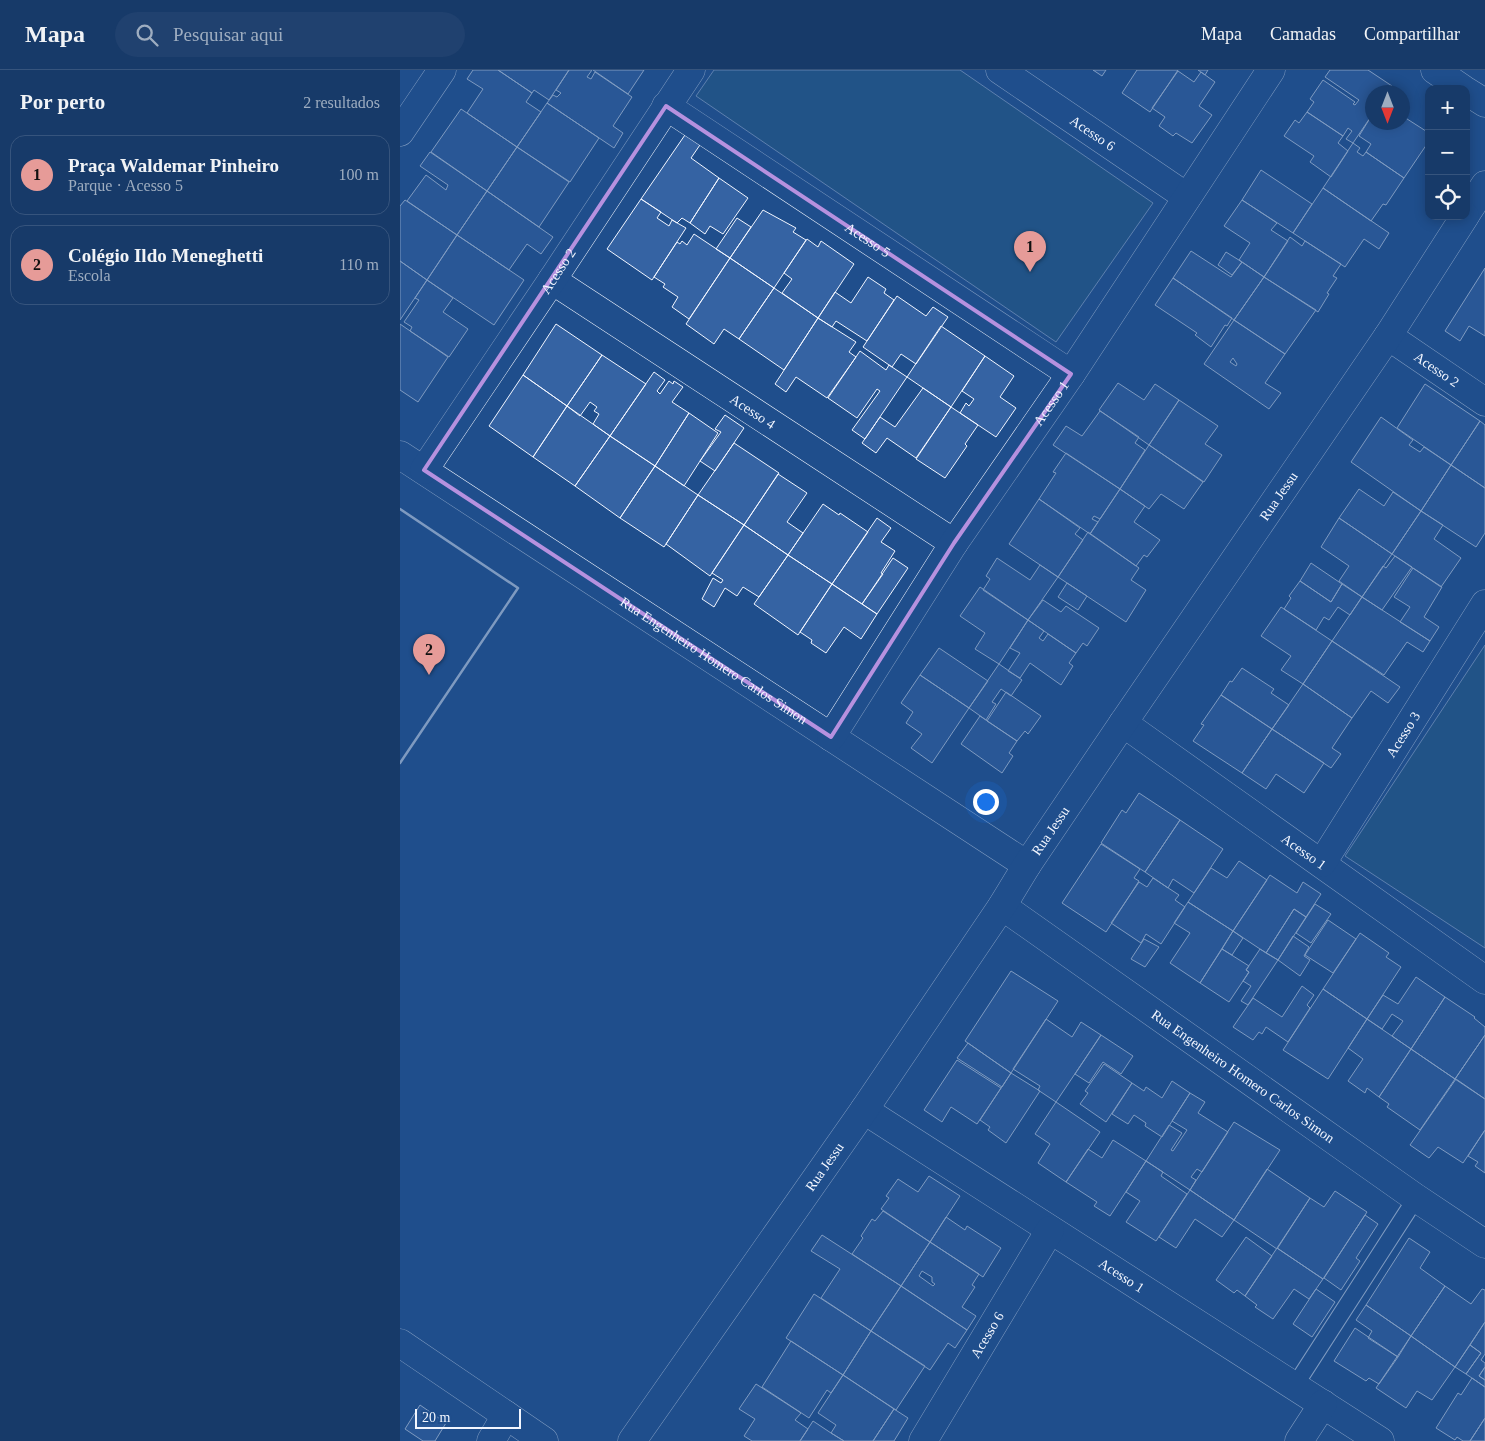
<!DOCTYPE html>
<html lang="pt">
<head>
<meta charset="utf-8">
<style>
	:root { --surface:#173a69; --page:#20416f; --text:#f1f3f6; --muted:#9eadc0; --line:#36547d; --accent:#e69b98 }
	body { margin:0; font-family:"Times New Roman",serif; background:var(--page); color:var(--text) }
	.controls { position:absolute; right:15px; top:15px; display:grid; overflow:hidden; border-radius:10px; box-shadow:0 2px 12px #0003 }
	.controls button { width:45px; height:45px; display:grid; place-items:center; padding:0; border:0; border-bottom:1px solid var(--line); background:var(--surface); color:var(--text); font:25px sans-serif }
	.compass { position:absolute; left:965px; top:15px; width:45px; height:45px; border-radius:50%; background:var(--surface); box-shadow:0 2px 12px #0003; rotate:180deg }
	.scale { position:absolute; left:15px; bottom:12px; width:106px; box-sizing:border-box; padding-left:5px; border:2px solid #f2f6ff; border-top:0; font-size:14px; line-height:18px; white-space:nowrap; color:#f2f6ff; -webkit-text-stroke:4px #1f4e8c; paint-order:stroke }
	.you { position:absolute; left:585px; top:731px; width:18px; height:18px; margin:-12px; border:4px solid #fff; border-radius:50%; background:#1a73e8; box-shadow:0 0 0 8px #1a73e833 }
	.badge { display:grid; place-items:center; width:32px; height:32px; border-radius:50%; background:var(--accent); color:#111; font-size:16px; font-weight:700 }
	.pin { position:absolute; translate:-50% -41px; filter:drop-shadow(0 1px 2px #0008) }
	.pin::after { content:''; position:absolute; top:26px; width:18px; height:15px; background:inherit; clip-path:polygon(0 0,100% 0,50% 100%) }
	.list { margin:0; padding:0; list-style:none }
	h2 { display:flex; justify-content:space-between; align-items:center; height:65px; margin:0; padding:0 20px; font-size:21px }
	h2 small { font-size:16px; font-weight:400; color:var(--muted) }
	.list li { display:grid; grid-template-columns:32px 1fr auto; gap:15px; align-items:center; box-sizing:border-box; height:80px; margin:0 10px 10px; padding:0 10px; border:1px solid var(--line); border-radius:15px }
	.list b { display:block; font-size:19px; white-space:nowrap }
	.list p { margin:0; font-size:16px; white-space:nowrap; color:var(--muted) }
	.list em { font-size:16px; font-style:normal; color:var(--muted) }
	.icon { flex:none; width:28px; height:28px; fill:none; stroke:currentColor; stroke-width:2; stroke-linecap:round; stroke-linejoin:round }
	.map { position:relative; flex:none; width:1085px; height:1371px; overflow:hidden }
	header { display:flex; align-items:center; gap:30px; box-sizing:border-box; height:70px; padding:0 25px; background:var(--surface); border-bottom:1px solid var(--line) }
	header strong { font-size:24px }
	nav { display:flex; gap:28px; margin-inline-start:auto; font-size:18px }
	.search { width:350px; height:45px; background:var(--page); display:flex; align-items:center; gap:12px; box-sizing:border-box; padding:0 18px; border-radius:28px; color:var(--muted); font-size:19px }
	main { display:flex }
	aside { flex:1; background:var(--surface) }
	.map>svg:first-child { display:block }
</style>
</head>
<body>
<header>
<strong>Mapa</strong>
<div class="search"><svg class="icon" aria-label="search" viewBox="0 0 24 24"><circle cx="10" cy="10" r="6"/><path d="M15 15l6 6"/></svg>Pesquisar aqui</div>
<nav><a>Mapa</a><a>Camadas</a><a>Compartilhar</a></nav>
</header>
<main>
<aside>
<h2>Por perto<small>2 resultados</small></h2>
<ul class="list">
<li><span class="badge">1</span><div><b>Praça Waldemar Pinheiro</b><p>Parque · Acesso 5</p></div><em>100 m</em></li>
<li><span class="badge">2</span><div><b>Colégio Ildo Meneghetti</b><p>Escola</p></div><em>110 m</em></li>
</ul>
</aside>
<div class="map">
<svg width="1085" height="1371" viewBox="0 0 1085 1371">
	<rect width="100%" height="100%" fill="#1f4e8c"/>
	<!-- green -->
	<path fill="#245a82" stroke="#a8bbd7" d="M314 0H560L753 133 656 272 296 26Z
		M1085 575V878L945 786Z"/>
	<!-- building -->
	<path fill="#3563a3" stroke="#f2f6ff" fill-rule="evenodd" d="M73 0H98L132 23 126 32 141 42 117 77 67 43 83 19 67 9Z
		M98 0H169L149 30 134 20 132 23Z
		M169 0H192L187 7 191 9 195 2 232 27 213 56 223 63 214 78 147 33 153 25 157 27 161 23 156 20Z
		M193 0H244L228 24Z
		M693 0H706L702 6Z
		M737 0H778L750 42 722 23Z
		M798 0H808L805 5Z
		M930 0H968L992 16 988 22H972V45L953 73 946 69 952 61 948 58 943 66 907 42 914 32 910 29 923 10 955 32 953 34 955 35 959 30 925 7Z
		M778 1 794 12 801 2 815 12 799 36 812 45 792 73 776 63 773 66 759 56 765 47 752 38Z
		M147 33 199 68 170 112 117 77Z
		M61 39 117 77 87 121 31 82Z
		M1002 41 1006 44 1004 47 1029 63V71L1004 108 966 82 971 74 959 66 972 45V52H1002Z
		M907 42 943 66 938 73 948 81 931 107 910 92 914 86 884 66 895 50 899 53Z
		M287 62 302 72 291 88 319 108 290 153 282 148 277 153 241 129Z
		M953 73 960 78 957 82 963 86 966 82 1004 108 986 135 983 134 971 151 923 118Z
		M117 77 169 112 139 157 87 121Z
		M30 82 87 121 57 165 7 131 26 105 46 120 48 115 20 96Z
		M861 100 912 134 893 163 842 130Z
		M319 108 348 128 323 164 310 156 305 164 290 153Z
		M923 118 989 163 979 179 964 169 945 197 893 163Z
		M87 121 153 167 141 184 127 174 109 200 57 165Z
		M241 129 261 142 257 148 269 156 272 150 286 158 252 210 207 179Z
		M5 130 57 165 27 210 0 191V136Z
		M842 130 877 153 871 160 888 171 864 207 839 190 850 173 824 156Z
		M363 140 396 158 393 162 406 170 374 218 330 188Z
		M337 148 351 157 330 188 316 179Z
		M294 164 330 188 289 249 272 237 278 227 263 217 265 214 254 207 277 172 280 174 282 171 287 175Z
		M57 165 124 210 94 255 27 210Z
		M890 167 902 176 905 171 941 194 933 206 937 208 927 223 929 224 918 242 864 207Z
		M407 169 418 177 421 171 454 194 418 248 382 223 392 209 384 203Z
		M791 181 831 207 842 192 864 207 834 250 773 208Z
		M826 182 842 192 832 205 818 195Z
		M330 188 374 218 339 269 324 259 314 274 286 254Z
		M0 191 27 210 0 250Z
		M1085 198V266L1069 256 1060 271 1045 261Z
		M468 207 486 219 484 223 494 230 467 271 436 251 432 257 418 248 435 222 451 233Z
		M864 207 916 240 885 284 834 250Z
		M773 208 832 248 827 256 825 255 811 277 795 265 797 263 755 235Z
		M27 210 53 228 43 242 68 259 49 287 10 261 12 257 4 252 19 230 15 228Z
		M374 218 418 248 384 300 339 269Z
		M497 226 526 246 533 237 548 247 516 294 501 284 492 297 463 277Z
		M418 248 456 272 449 282 456 287 427 328 396 307 386 322 375 314Z
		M834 250 885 284 865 313 881 323 869 339 804 294ZM833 288 837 294 836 296 830 292Z
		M0 254 48 287 18 332 0 320Z
		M156 254 202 285 167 336 123 305Z
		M541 256 585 286 551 337 507 307Z
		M460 281 486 300 489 295 507 307 465 369 452 360 480 321 477 319 457 348 428 328Z
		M202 285 246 314 210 366 193 354 199 344 194 341 197 337 190 332 180 346 167 336Z
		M585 286 614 306 600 327 616 338 596 367 560 343 566 333 569 336 574 329 562 321Z
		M254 302 265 310 257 321 260 324 269 311 273 314 274 311 283 317 272 332 289 343 255 396 210 366Z
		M123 305 167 336 133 387 89 356Z
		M718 313 744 330 755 314 779 330 749 375 699 340Z
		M1025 314 1080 351 1051 395 997 358Z
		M523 318 551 337 516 388 487 368 476 383 462 373 480 347 495 357Z
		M779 330 818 356 805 374 822 385 804 412 749 375Z
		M167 336 210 366 175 416 133 387Z
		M551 337 578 355 565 374 567 376 545 408 516 389Z
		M700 341 739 367 735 373 745 380 720 419 653 375 666 356 682 366Z
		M289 343 318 363 284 416 255 396Z
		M325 345 344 358 315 401 300 391 321 362 315 359Z
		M981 347 1013 370 1009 375 1020 382 1024 377 1051 395 1021 441 951 392Z
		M1080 351 1085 355V418L1051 395Z
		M210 366 255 396 220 448 175 416Z
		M334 373 379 403 344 455 298 425Z
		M749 375 803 412 784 439 761 424 749 439 720 419Z
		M666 383 720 419 700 449 694 446 692 449 698 452 690 464 639 429 656 403 653 402Z
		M1051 395 1085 418V463L1076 477 1021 441Z
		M255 396 298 425 264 477 220 448Z
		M378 404 407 423 387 452 403 463 388 485 344 455Z
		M720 419 745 436 734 452 760 470 747 487 744 485 736 496 690 464Z
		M959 419 984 436 993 422 1021 441 992 484 939 448Z
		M298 425 344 455 310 506 266 474Z
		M639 429 680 458 675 464 683 470 658 507 609 474Z
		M423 434 439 445 440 443 468 462 432 514 388 485Z
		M1021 441 1043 455 1034 469 1061 488 1041 517 992 484Z
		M477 448 491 458 481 472 495 481 481 503 483 504 462 534 432 514Z
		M939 448 992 484 962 527 939 511 949 496 921 477Z
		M344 455 388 485 359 527 343 517 337 526 325 518 314 537 302 529 313 508 321 513 323 510 312 503Z
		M688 462 739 498 731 510 746 520 726 552 658 507Z
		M388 485 432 514 398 565 354 534Z
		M995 486 1012 497 982 540 962 527 983 496 986 498Z
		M493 488 508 498 477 544 462 534Z
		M597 488 630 510 640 495 658 507 628 550 583 520 590 509 586 506Z
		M911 493 942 514 931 532 900 511Z
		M1013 498 1042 517 1024 547 1039 557 1030 571 1000 552 1010 537 994 527Z
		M900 511 931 532 942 514 962 527 950 545 938 537 929 550 924 547 916 560 884 539 891 528 889 526Z
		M667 513 687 526 678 540 658 527Z
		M432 514 477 544 461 569 444 557 426 583 411 573 412 570 400 562Z
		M580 517 628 550 599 594 575 579 585 563 560 546Z
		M962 527 1030 571 1023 582 1007 572 984 605 932 571Z
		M643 530 661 542 666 536 699 558 687 576 683 573 676 583 628 550Z
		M881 537 932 571 903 614 881 600 891 586 861 566Z
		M628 550 644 561 639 568 643 571 648 564 676 583 669 593 673 596 661 615 630 593 620 608 608 601 620 583 610 578Z
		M932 571 1000 617 988 633 971 621 952 648 903 614Z
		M539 578 588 611 569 638 520 605Z
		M599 594 622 610 611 626 601 619 592 632 596 634 586 650 569 638Z
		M842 598 874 619 871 623 889 635 872 659 821 625 830 611 832 612Z
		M520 605 569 638 532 693 511 678 522 664 506 653 513 642 501 633Z
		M903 614 952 648 932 678 941 684 931 698 872 659Z
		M606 622 641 646 628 664 625 661 617 671 587 651Z
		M821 625 872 659 842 703 793 671 804 655 801 654Z
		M580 646 617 671 609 683 613 686 602 703 561 674Z
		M872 659 924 693 904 723 876 704 866 719 842 703Z
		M739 723 780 750 745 802 701 773 722 740 726 743Z
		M780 750 823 779 794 823 773 809 768 818 745 802Z
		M701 774 740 799 734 808 739 811 706 862 662 833Z
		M839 791 867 810 833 861 788 832 811 798 827 808Z
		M870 805 897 823 903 812 921 824 906 847 894 839 866 883 833 861Z
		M753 808 779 825 775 830 785 837 761 874 746 864 741 873 711 853 739 812 747 817Z
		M788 832 833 861 800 913 770 893 790 863 774 853Z
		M915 834 931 844 911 873 896 863Z
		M894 839 906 847 878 890 866 883Z
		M928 850 956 869 933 903 905 885Z
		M833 861 843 868 832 885 822 879Z
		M960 863 989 883 986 887 1001 897 967 949 923 919Z
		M893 866 909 877 904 886 910 890 900 906 878 890Z
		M744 869 759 877 745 897 731 889Z
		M822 879 849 896 846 900 849 902 829 932 800 913Z
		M860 879 878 890 848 935 841 931 851 916 843 911 849 902 846 900Z
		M611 901 658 931 611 1003 565 971Z
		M1016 907 1045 927 1011 979 992 966 1003 951 992 944 982 959 967 949 983 925 998 934Z
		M902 916 914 925 907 935 910 938 888 972 866 957 862 964 859 962 853 970 833 957 853 928 882 947Z
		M923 919 967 949 928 1009 883 980Z
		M1045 927 1075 947 1074 948 1085 957V965L1055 1009 1011 979Z
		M646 949 672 967 681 952 701 965 656 1032 638 1020 640 1016 613 999Z
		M967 949 1011 979 979 1027 967 1018 965 1023 948 1011 963 989 948 978Z
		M701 965 733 986 721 1004 703 992 689 1013 675 1004Z
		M1085 965V1029L1055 1009Z
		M568 973 611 1003 602 1017 557 988Z
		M1011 979 1055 1009 1020 1060 987 1037 989 1034 979 1027Z
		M557 990 601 1018 577 1054 551 1037 542 1052 524 1040Z
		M704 994 732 1013 706 1052 680 1034 688 1023 685 1021Z
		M611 1003 640 1021 606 1073 588 1060 590 1057 580 1050Z
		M1056 1009 1085 1029V1060L1063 1093 1038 1077 1029 1088 1010 1075Z
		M772 1011 790 1023 762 1067 745 1056 746 1053 734 1045 728 1054 712 1044 732 1013 744 1021 746 1017 762 1028Z
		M790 1023 805 1032 798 1043 828 1062 802 1102 797 1099 791 1107 796 1110 790 1120 746 1091 769 1055 782 1063 771 1080 773 1081 787 1060 772 1051Z
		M656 1032 700 1062 666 1112 638 1093 650 1074 635 1064Z
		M834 1052 880 1080 834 1150 790 1120Z
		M1085 1060V1103L1075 1096 1078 1092 1068 1086Z
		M713 1070 746 1091 710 1146 694 1136 697 1132 666 1112 688 1079 702 1088Z
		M746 1091 763 1102 761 1106 787 1124 756 1171 726 1152 740 1131 726 1122Z
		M867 1099 910 1128 877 1179 834 1150Z
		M529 1106 560 1126 530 1172 481 1139 489 1128 486 1126 498 1109 518 1122Z
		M790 1120 834 1150 822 1167 795 1149 776 1178 759 1167Z
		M935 1121 967 1142 923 1209 877 1178 910 1128 924 1137Z
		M483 1141 530 1172 501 1216 452 1184 463 1168 461 1166 472 1149 475 1151Z
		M965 1145 978 1154 956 1188 960 1191 941 1220 924 1208Z
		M546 1147 565 1160 567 1156 601 1178 583 1207 530 1172Z
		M422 1165 501 1216 471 1261 421 1228 440 1199 411 1181Z
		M846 1167 872 1186 845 1226 837 1220 834 1223 816 1210Z
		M1009 1168 1030 1182 1020 1198 1045 1216 1011 1266 966 1235Z
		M530 1172 579 1204 572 1215 575 1217 562 1237 576 1246 567 1260 501 1216ZM522 1201 532 1207V1212L535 1214 533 1216 519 1206Z
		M877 1178 923 1209 909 1229 894 1219 873 1249 855 1237 857 1235 845 1226Z
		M501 1216 567 1260 555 1278 548 1273 530 1300 471 1261Z
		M1045 1216 1071 1234 1082 1219 1085 1220V1252L1055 1297 1011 1266Z
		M916 1219 935 1232 912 1267 893 1254Z
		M414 1224 471 1261 443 1305 386 1268Z
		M966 1235 1011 1266 998 1287 968 1268 972 1261 956 1250Z
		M1085 1252V1284L1081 1290 1085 1293V1297L1079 1306 1085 1310V1317L1066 1304 1081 1283 1070 1275Z
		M955 1258 998 1287 979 1314 969 1308 966 1311 934 1291Z
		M471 1261 525 1296 496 1340 443 1305Z
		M1011 1266 1055 1297 1032 1330 1017 1321 1006 1338 976 1318Z
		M391 1271 443 1305 431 1323 427 1320 409 1348 362 1317Z
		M1070 1275 1081 1283 1066 1304 1055 1297Z
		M1085 1297V1310L1079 1306Z
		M443 1305 494 1339 473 1371H444L431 1363 436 1355 418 1343Z
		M1072 1308 1085 1317V1348L1070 1371H1063L1057 1367 1055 1370 1036 1358 1058 1323 1061 1325Z
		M356 1314 401 1343 395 1350 408 1359 400 1371H352L344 1366 355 1349 339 1339Z
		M20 1335 46 1353 35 1371H23L5 1359Z
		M494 1339 508 1348 494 1371H473Z
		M1085 1348V1371H1070Z
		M413 1351 431 1363 444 1371H400Z"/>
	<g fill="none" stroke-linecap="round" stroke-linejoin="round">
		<defs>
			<path id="lane" d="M894 1317 1016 1128"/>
			<g id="street">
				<path id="s1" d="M600 0 787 127"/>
				<path id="s2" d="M266 36 671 304"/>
				<path d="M0 62 42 0"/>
				<path d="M1066 144 1085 115"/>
				<path id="s3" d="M152 210 554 473"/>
				<path id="s4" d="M988 266 1085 332"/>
				<path id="s5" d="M0 385 627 795"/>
				<path id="s6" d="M24 400 152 210 291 0"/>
				<path id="s7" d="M723 653 1085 910"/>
				<path id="s8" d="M431 667 554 473 671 304 871 0"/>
				<path id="s9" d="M922 793 1085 534"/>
				<path id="s10" d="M602 836 1016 1128 1085 1174"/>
				<path id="s11" d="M464 1040 980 1371"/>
				<path d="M106 1345 144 1371"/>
				<path id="s12" d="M232 1371 464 1040 602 836 627 795 723 653 988 266 1065 146"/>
				<path id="s13" d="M523 1371 650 1160"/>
				<path d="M899 1371 923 1334"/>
			</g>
			<path id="secondary" d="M1035 0 1063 19
				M1066 21 1085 33
				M0 1273 106 1345 91 1371"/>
		</defs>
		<!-- lane casing -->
		<use href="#lane" stroke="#f2f6ff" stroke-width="18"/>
		<!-- street casing -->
		<use href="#street" stroke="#f2f6ff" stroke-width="29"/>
		<!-- secondary casing -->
		<use href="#secondary" stroke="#f2f6ff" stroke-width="29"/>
		<!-- lane -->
		<use href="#lane" stroke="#1f4e8c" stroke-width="16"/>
		<!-- street -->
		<use href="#street" stroke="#1f4e8c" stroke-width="28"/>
		<!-- secondary -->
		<use href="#secondary" stroke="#1f4e8c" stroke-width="28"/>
		<!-- wall -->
		<path stroke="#f2f6ff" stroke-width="2.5" d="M0 439 118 518 0 693"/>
	</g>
	<!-- marked area -->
	<path d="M0 0H1085V1371H0ZM266 36 671 304 554 473 431 667 24 400Z" fill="#1f4e8c" fill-opacity=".55" fill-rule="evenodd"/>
	<path fill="none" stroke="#b691df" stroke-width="4" stroke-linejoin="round" d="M266 36 671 304 554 473 431 667 24 400Z"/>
	<g text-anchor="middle" stroke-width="4" stroke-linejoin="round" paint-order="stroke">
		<!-- street labels -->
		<g font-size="14" fill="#f2f6ff" stroke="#1f4e8c">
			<text dy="5" stroke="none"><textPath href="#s1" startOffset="112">Acesso 6</textPath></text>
			<text dy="5" stroke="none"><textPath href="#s2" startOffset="242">Acesso 5</textPath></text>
			<text dy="5" stroke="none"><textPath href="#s6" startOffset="240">Acesso 2</textPath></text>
			<text dy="5" stroke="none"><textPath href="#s4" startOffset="59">Acesso 2</textPath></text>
			<text dy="5" stroke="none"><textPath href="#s8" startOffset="400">Acesso 1</textPath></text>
			<text dy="5" stroke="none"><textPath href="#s3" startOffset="240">Acesso 4</textPath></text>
			<text dy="5" stroke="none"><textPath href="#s12" startOffset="1145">Rua Jessu</textPath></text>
			<text dy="5" stroke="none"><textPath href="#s5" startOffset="375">Rua Engenheiro Homero Carlos Simon</textPath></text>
			<text dy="5" stroke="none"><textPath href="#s9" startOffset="152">Acesso 3</textPath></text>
			<text dy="5" stroke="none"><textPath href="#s12" startOffset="740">Rua Jessu</textPath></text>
			<text dy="5" stroke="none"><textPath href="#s7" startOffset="222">Acesso 1</textPath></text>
			<text dy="5" stroke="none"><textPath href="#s10" startOffset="295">Rua Engenheiro Homero Carlos Simon</textPath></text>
			<text dy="5" stroke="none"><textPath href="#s12" startOffset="335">Rua Jessu</textPath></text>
			<text dy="5" stroke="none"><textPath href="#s11" startOffset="306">Acesso 1</textPath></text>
			<text dy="5" stroke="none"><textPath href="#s13" startOffset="124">Acesso 6</textPath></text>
		</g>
	</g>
</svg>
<div class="controls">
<button>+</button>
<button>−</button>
<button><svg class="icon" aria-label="locate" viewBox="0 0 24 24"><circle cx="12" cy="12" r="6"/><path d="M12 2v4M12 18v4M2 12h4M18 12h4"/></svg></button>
</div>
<svg class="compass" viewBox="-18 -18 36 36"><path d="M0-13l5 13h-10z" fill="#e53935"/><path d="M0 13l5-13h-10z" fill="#9eadc0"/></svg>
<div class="scale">20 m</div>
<div class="you"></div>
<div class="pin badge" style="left:630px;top:202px">1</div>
<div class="pin badge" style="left:29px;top:605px">2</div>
</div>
</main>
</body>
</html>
